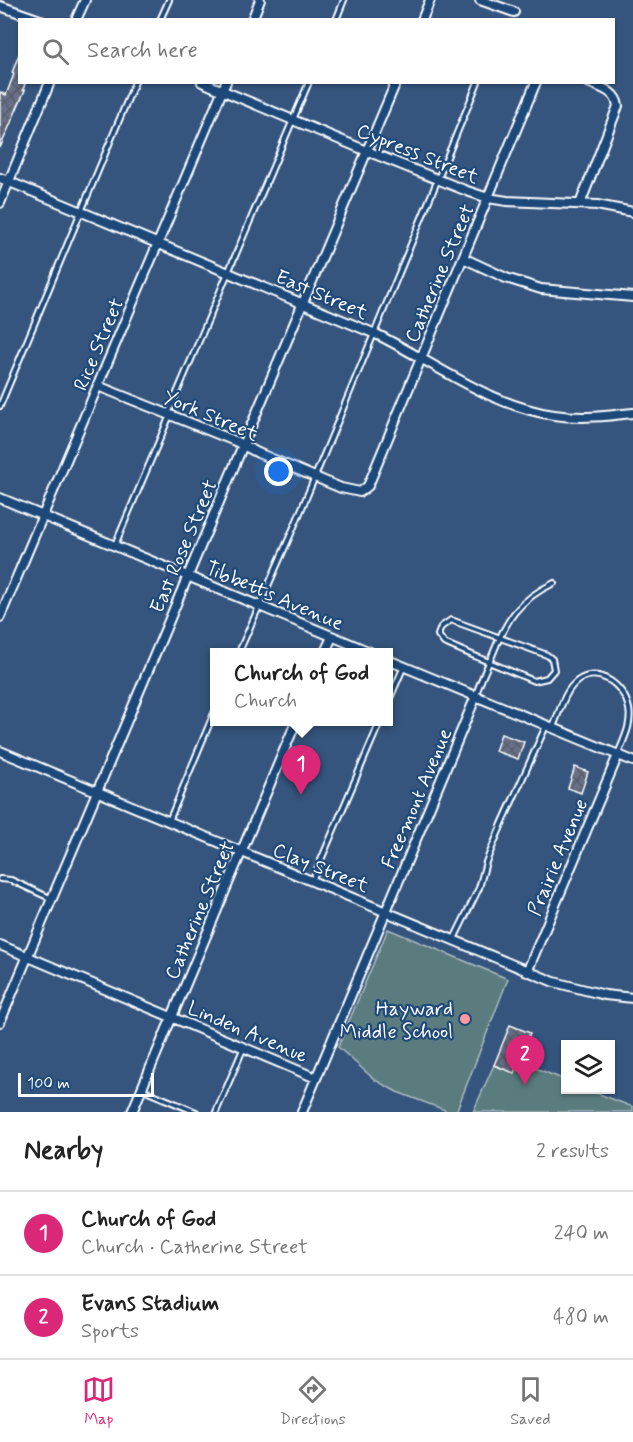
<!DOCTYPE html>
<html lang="en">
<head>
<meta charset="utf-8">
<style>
	:root { --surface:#fff; --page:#f6f6f6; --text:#222; --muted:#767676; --line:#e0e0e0; --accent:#db2777 }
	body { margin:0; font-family:Mynerve,sans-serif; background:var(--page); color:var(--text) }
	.controls { position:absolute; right:18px; bottom:18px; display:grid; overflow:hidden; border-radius:0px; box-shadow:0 2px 4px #0004 }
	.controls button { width:54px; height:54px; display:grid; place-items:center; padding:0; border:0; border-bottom:2px solid var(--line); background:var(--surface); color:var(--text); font:30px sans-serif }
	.scale { position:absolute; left:18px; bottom:15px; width:136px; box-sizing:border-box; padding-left:6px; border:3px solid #fff; border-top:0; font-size:16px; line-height:21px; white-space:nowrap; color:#fff; -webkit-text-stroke:4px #1f4a7a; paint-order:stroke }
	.you { position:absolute; left:279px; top:472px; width:21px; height:21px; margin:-15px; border:4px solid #fff; border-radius:50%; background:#1a73e8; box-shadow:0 0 0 9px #1a73e833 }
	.badge { display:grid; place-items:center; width:39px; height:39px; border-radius:50%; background:var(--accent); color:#fff; font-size:20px; font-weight:700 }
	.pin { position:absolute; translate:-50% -50px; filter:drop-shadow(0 2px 3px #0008) }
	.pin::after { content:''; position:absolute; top:32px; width:21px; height:18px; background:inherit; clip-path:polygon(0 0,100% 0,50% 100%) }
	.popup { position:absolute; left:210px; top:648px; width:183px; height:78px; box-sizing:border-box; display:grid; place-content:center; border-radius:0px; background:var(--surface); filter:drop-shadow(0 2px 4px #0005); font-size:20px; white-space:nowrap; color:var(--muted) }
	.popup b { font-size:22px; color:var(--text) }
	.popup::after { content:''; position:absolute; left:50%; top:100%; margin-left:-12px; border:12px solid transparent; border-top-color:var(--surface) }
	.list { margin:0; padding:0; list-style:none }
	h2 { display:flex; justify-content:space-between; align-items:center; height:78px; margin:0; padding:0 24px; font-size:26px }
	h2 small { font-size:20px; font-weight:400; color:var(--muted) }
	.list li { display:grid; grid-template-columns:39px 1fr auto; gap:18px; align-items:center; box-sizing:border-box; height:84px; padding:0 24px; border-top:2px solid var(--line) }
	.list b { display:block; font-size:22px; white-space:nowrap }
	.list p { margin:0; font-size:20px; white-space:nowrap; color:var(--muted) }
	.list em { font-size:20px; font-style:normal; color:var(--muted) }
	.icon { flex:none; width:33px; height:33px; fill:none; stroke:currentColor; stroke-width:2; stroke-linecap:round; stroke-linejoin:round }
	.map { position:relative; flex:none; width:633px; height:1112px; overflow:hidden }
	.search { position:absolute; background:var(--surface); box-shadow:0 2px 4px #0004; left:18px; right:18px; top:18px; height:66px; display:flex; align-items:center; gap:15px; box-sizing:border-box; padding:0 21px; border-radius:0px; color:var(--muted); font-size:22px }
	.sheet { height:246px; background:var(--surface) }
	nav { display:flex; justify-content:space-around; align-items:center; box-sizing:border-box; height:84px; border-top:2px solid var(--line); background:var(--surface); font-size:16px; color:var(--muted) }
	nav a { display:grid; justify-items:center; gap:3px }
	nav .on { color:var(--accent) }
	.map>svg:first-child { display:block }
</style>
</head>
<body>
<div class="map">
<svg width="633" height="1112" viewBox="0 0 633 1112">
	<defs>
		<pattern id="building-cross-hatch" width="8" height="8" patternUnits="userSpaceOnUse" patternTransform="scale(1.5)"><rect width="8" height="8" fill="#677087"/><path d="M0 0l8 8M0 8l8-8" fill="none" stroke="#585c67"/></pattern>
	</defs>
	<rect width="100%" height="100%" fill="#35557e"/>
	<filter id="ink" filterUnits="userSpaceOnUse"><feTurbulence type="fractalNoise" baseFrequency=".0167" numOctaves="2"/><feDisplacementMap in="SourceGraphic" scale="12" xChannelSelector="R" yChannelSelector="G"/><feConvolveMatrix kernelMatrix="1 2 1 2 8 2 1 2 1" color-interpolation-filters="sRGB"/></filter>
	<g filter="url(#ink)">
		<!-- pitch -->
		<path fill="#5a7b7f" stroke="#acbdbf" stroke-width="1.5" d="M388 929 508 979 456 1112H445V1110L397 1092 375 1080 338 1047Z
			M518 1061 565 1080 566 1090H589L633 1107V1112H473L494 1065 514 1073Z"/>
		<!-- building -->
		<path fill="url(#building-cross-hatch)" stroke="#fff" stroke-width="1.5" d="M19 54 20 82 25 84 23 90H25L0 148V92L6 95 14 74 12 73Z
			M501 734 524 742 518 759 495 751Z
			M575 767 588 772 581 793 568 788Z
			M510 1025 530 1033 514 1073 494 1065Z"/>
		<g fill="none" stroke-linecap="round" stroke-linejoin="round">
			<defs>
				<path id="lane" d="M160 20 169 0
					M336 20 344 0
					M0 406 135 82
					M168 414 309 82
					M115 545 170 415
					M451 620 547 655 552 659 554 670 547 678 534 681 444 643 438 635 441 627Z
					M239 652 297 520 478 82
					M476 695C480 681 486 669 492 656 506 620 518 600 554 583
					M388 703 404 666
					M553 727C559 714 563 695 573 685 594 663 624 683 629 709 632 724 624 739 618 754
					M169 821 214 713
					M0 879 11 880 52 899
					M312 881 380 722
					M454 939 479 888 486 862 502 824 546 726
					M141 1089 196 1112
					M216 1112 244 1047"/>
				<path id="street" d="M480 0 514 12
					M0 6 40 20
					M76 20 85 0
					M252 20 260 0
					M422 20 430 0
					M202 82 367 151 467 191 488 198 507 201 597 205 633 212
					M0 178 378 335C435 363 490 406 554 415 581 419 607 416 633 413
					M0 203 50 82
					M580 204 618 106C616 91 601 88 588 82
					M463 258 506 278 541 289 633 297
					M98 386 235 441 258 453 341 488 360 492 368 486 536 82
					M0 498 370 652
					M0 617 226 82
					M325 652 332 637
					M388 660 633 761
					M0 751 554 982 605 995 633 998
					M0 945 316 1078
					M527 972 618 755
					M0 1022 396 82
					M132 1112 296 722
					M302 1112 476 696"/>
			</defs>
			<!-- lane casing -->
			<use href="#lane" stroke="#fff" stroke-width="8"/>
			<!-- street casing -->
			<use href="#street" stroke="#fff" stroke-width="12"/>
			<!-- lane -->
			<use href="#lane" stroke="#1f4a7a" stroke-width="4"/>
			<!-- street -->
			<use href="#street" stroke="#1f4a7a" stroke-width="8"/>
		</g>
	</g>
	<!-- markers -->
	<circle fill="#ff9aa2" stroke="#1f4a7a" stroke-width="2" cx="465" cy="1019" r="6"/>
	<g text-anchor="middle" stroke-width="4.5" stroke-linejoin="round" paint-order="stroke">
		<!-- street labels -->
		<g font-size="20" fill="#fff" stroke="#1f4a7a">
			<text transform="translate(418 153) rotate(22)" y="7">Cypress Street</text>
			<text transform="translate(439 273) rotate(-67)" y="7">Catherine Street</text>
			<text transform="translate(322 294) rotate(23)" y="7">East Street</text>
			<text transform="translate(98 344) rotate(-67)" y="7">Rice Street</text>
			<text transform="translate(211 415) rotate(23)" y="7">York Street</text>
			<text transform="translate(183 546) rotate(-67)" y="7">East Rose Street</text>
			<text transform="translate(275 595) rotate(23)" y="7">Tibbetts Avenue</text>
			<text transform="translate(416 798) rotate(-67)" y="7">Freemont Avenue</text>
			<text transform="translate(557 857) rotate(-67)" y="7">Prairie Avenue</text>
			<text transform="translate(321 867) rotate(22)" y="7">Clay Street</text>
			<text transform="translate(199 910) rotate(-67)" y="7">Catherine Street</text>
			<text transform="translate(248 1031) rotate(23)" y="7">Linden Avenue</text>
		</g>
		<!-- poi labels -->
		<g font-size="20" fill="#fff" stroke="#1f4a7a" text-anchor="end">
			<text x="453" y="1015">Hayward<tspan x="453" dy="23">Middle School</tspan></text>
		</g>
	</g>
</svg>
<div class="controls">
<button><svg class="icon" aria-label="layers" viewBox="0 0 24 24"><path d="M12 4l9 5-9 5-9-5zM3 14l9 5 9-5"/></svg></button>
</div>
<div class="scale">100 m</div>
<div class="you"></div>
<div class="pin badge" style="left:301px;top:795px">1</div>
<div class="popup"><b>Church of God</b>Church</div>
<div class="pin badge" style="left:525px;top:1085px">2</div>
<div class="search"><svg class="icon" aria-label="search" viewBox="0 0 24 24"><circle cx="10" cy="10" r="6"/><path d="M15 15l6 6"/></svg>Search here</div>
</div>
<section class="sheet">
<h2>Nearby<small>2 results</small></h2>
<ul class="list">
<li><span class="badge">1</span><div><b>Church of God</b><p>Church · Catherine Street</p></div><em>240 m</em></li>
<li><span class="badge">2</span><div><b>Evans Stadium</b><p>Sports</p></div><em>480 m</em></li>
</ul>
</section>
<nav>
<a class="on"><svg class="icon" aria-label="map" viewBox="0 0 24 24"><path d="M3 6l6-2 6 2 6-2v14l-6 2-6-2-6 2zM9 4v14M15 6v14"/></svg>Map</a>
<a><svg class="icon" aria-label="directions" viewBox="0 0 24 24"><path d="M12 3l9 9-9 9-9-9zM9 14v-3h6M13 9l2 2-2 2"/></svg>Directions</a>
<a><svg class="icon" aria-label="saved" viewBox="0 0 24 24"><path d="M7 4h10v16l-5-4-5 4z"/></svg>Saved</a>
</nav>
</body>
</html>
